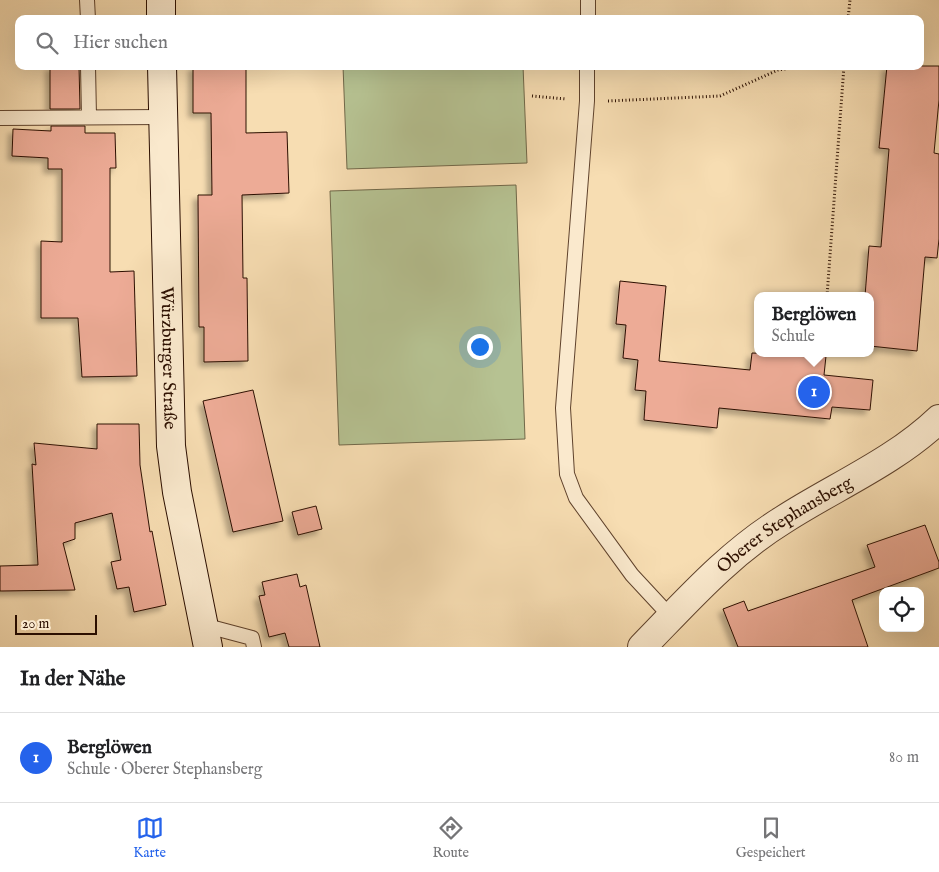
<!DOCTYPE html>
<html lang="de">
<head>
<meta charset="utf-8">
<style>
	:root { --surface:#fff; --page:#f6f6f6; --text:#202124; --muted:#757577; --line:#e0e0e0; --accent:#2563eb }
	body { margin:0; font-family:"IM FELL English",serif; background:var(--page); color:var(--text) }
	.controls { position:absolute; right:15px; bottom:15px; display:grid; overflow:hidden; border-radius:10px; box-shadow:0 5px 20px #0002 }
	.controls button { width:45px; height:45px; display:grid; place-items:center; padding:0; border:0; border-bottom:1px solid var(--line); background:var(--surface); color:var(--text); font:25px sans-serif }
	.scale { position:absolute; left:15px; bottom:12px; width:82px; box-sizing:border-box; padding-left:5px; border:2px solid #2c0f00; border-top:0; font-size:14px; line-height:18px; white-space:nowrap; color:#2c0f00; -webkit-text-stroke:4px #fae9cd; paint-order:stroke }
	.you { position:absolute; left:479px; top:346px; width:18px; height:18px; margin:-12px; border:4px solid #fff; border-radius:50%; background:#1a73e8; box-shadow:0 0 0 8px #1a73e833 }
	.badge { display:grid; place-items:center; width:32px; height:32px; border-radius:50%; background:var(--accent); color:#fff; font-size:16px; font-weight:700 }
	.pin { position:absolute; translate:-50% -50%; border:2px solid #fff; box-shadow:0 1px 5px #0006 }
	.popup { position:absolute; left:754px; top:292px; width:120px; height:65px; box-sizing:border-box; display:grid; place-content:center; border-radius:10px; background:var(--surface); filter:drop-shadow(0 1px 4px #0005); font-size:16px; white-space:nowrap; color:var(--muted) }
	.popup b { font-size:19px; color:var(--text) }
	.popup::after { content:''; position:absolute; left:50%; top:100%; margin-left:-10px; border:10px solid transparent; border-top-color:var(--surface) }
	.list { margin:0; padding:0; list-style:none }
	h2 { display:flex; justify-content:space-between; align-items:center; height:65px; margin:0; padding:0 20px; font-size:21px }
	h2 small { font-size:16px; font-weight:400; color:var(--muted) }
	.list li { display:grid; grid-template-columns:32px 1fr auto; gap:15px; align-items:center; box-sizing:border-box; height:90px; padding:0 20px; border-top:1px solid var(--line) }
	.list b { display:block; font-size:19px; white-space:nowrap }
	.list p { margin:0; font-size:16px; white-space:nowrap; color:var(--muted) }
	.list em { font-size:16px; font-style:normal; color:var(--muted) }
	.icon { flex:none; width:28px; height:28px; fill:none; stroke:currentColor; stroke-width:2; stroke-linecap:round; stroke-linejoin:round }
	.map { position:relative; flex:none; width:939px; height:647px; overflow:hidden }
	.search { position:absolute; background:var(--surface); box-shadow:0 5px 20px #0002; left:15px; right:15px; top:15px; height:55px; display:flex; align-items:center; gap:12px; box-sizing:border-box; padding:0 18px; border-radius:10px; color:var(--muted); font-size:19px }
	.sheet { height:155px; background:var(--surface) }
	nav { display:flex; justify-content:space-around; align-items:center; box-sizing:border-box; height:70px; border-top:1px solid var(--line); background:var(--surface); font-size:14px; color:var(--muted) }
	nav a { display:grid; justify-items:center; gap:2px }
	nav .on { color:var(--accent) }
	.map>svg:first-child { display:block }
</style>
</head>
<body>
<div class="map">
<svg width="939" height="647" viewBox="0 0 939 647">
	<defs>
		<filter id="shadow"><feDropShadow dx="-4.5" dy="4.5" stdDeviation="2.5" flood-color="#0004"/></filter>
	</defs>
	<rect width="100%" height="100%" fill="#f7ddb2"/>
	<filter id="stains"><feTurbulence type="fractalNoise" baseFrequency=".004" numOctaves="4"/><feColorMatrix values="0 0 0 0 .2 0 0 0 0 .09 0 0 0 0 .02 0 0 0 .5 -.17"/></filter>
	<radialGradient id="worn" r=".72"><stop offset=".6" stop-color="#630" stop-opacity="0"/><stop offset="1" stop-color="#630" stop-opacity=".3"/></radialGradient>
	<!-- green -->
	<path fill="#b6c292" stroke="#716849" d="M343 66H523L527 163 347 169Z
		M516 185 525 439 339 445 330 191Z"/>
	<!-- building -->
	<path fill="#edab96" stroke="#2c0f00" filter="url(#shadow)" d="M50 66H79L80 109H50Z
		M193 66H246V133L287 132 289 193 242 195 243 278H247L248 361 204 362V327H199L198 195H212L211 113H193Z
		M887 66H939V100L934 153 939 154V239L937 258 925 257 917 351 870 346V296H865L869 246 881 247 889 149 879 148Z
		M51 126H85V133H115L116 168H110V272L134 271 137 376 82 377 78 318H41V241L62 242V169H48V158L12 156 13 129 51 131Z
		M620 281 666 286 659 361 750 370 752 353 826 356 824 375 873 380 870 410 832 407 830 419 719 408 717 428 644 420 646 391 635 390 638 360 623 358 626 325 616 324Z
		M253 390 283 521 233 532 203 401Z
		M97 424H139L140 465 150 532 152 531 166 605 134 612 129 587 117 589 111 562 121 560 112 513 75 523V539L63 543 75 590 0 591V566L38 565 32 464 36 465 34 443 97 449Z
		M316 506 322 529 298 535 292 512Z
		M925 525 939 562V568L852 600 868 647H738L723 609 744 601 748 611 875 567 867 545Z
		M297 574 300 587 306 585 320 647H289L285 633 269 637 259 596 265 595 262 582Z"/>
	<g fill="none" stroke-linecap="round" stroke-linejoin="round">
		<defs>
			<path id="lane" d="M87 0 88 19
				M588 19V0
				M88 66 89 117
				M587 66V101L563 408 567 474 576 498 632 575 671 617
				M0 118 163 117
				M203 625 252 638 254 647"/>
			<g id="street">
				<path id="s1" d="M642 647C687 601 728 554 783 520 834 487 894 462 939 419"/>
			</g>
			<g id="secondary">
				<path d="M161 0V19"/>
				<path id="s2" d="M162 66 171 446 177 492 208 647"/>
			</g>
		</defs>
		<!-- lane casing -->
		<use href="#lane" stroke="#5f422c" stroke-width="16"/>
		<!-- street casing -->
		<use href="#street" stroke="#5f422c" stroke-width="30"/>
		<!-- secondary casing -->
		<use href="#secondary" stroke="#2c0f00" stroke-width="30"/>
		<!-- path -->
		<path stroke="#2c0f00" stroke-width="3" stroke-dasharray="1 2.5" stroke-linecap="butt" d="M848 19 850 0
			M532 96 566 99
			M608 101 720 96 778 70 806 66
			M827 296 844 66"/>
		<!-- lane -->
		<use href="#lane" stroke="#fae9cd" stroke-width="14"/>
		<!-- street -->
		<use href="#street" stroke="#fae9cd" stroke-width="28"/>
		<!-- secondary -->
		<use href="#secondary" stroke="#fae9cd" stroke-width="28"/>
	</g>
	<g text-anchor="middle" stroke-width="4" stroke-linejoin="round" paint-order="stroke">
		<!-- street labels -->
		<g font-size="18" fill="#2c0f00" stroke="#fae9cd">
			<text dy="6" stroke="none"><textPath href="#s2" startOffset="292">Würzburger Straße</textPath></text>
			<text dy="6" stroke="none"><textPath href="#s1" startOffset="189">Oberer Stephansberg</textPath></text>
		</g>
	</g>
	<rect width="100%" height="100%" filter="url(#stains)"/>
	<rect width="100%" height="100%" fill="url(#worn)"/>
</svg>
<div class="controls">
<button><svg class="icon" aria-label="locate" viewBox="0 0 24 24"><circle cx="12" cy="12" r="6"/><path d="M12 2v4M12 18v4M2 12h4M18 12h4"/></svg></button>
</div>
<div class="scale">20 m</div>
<div class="you"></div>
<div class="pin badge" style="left:814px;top:392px">1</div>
<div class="popup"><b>Berglöwen</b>Schule</div>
<div class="search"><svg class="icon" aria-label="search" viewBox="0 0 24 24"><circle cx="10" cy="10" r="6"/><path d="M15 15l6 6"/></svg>Hier suchen</div>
</div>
<section class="sheet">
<h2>In der Nähe<small></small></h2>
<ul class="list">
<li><span class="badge">1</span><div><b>Berglöwen</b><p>Schule · Oberer Stephansberg</p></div><em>80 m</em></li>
</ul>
</section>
<nav>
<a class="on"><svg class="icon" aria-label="map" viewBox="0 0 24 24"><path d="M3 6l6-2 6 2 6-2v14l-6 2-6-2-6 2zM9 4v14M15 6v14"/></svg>Karte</a>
<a><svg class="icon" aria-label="directions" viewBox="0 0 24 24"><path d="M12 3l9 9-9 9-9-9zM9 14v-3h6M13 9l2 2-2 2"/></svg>Route</a>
<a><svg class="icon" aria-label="saved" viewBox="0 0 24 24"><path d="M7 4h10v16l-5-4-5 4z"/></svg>Gespeichert</a>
</nav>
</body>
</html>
